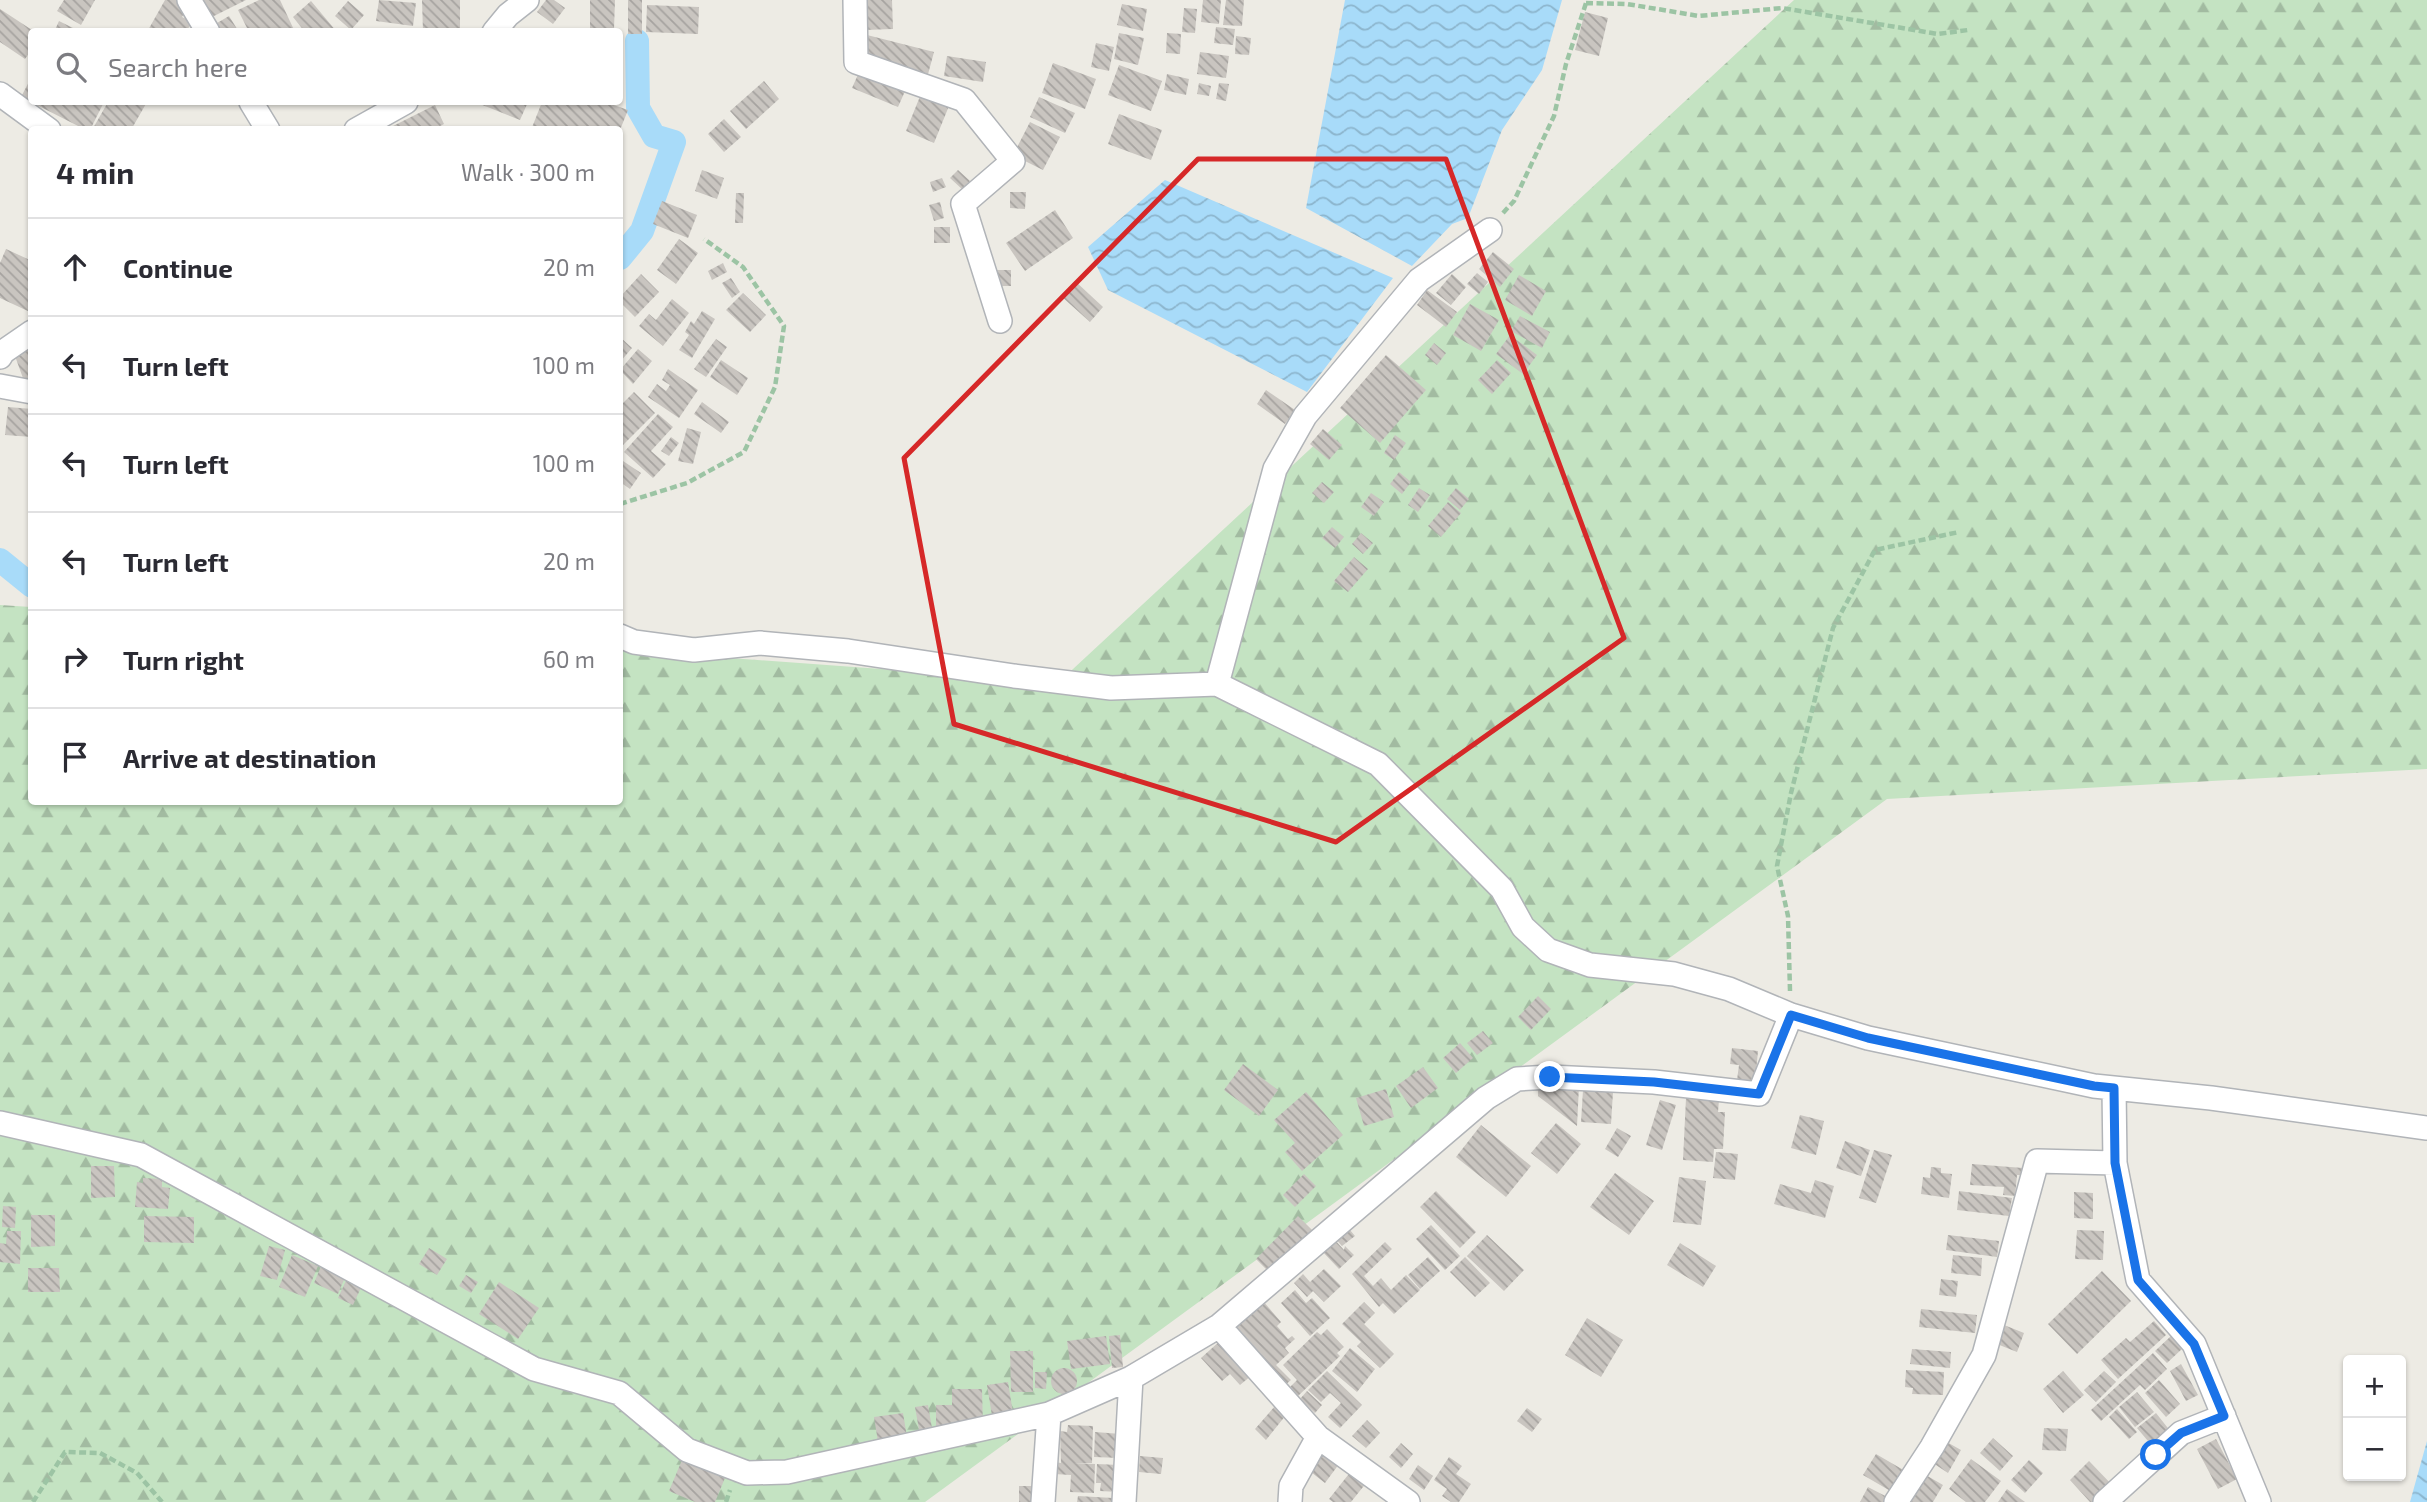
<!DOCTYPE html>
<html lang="en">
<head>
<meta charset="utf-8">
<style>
	:root { --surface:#fff; --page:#f2f2f3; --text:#2b2b33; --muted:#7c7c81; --line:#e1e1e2 }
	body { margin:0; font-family:"Exo 2",sans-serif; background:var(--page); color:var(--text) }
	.controls { position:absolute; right:21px; bottom:21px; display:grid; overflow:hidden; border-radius:7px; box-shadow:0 2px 5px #0004 }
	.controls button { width:63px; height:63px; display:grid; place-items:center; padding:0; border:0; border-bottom:2px solid var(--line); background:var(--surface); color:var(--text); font:35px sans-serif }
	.stop { position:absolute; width:21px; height:21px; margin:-16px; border:5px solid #1a73e8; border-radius:50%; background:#fff }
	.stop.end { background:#1a73e8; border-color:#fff; box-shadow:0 2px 7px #0008 }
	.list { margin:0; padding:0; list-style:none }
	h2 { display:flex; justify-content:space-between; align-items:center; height:91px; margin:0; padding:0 28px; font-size:30px }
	h2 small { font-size:23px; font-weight:400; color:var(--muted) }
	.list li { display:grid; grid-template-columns:46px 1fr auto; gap:21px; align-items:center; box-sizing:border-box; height:98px; padding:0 28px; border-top:2px solid var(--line) }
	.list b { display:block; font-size:26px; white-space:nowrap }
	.list em { font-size:23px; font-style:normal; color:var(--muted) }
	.icon { flex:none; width:38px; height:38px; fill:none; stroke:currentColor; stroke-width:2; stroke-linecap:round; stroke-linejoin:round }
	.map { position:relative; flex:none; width:2427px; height:1502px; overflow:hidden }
	.search { position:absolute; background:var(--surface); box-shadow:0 2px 5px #0004; left:28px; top:28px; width:595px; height:77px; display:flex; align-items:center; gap:18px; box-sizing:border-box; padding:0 24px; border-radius:7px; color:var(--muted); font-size:26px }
	.panel { position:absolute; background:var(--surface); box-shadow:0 2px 5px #0004; left:28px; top:126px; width:595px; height:679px; border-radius:7px }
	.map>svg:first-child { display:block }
</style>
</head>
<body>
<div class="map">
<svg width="2427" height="1502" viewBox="0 0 2427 1502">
	<defs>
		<pattern id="forest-firs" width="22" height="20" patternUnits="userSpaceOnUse" patternTransform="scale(1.75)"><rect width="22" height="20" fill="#c4e3c2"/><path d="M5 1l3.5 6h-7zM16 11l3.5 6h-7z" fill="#a2bba1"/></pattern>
		<pattern id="water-waves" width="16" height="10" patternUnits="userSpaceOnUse" patternTransform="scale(1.75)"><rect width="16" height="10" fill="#a8dbf9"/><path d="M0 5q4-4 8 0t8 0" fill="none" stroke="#8cb5cd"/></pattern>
		<pattern id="building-back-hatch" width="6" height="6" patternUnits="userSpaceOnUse" patternTransform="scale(1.75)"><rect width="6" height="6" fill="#c9c5c0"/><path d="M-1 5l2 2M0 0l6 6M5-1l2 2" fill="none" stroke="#a6a3a0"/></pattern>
	</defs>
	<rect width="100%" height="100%" fill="#edebe4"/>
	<!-- forest -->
	<path fill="url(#forest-firs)" d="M1794 0H2427V769L1887 799 925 1502H0V605L31 607 32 802H620V650L1059 682Z"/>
	<!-- water -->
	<path fill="url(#water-waves)" d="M1345 0H1562L1542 70 1502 130 1468 218 1452 224 1412 266 1306 208Z
		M1165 180 1393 278 1307 392 1108 290 1088 247Z
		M2427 1441V1502H2410Z"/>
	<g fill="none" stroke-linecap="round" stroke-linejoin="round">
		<!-- canal -->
		<path stroke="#a8dbf9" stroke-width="24" d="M620 258 642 231 674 142 654 136 638 108 637 41
			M0 560 32 586"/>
	</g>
	<!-- building -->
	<path fill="url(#building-back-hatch)" d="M64 0H95L81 25 57 11Z
		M165 0H177L188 6 182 17 192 22 186 32H147Z
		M197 0H246L206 20Z
		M259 0H280L295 32H249L238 10Z
		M379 0 416 3 413 26 376 21Z
		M422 0H460V32H423Z
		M546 0H554L565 8 553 24 537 12Z
		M590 0H615L614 29H590Z
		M628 0H642V34H628Z
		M864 0H892L893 29 865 30Z
		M1203 0H1221L1219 24 1201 22Z
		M1226 0H1244L1242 26 1223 25Z
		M311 1 337 32H305L293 17Z
		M348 1 364 15 351 30 335 16Z
		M1122 4 1147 9 1143 31 1117 25Z
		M647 5 699 7 698 34 646 32Z
		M1184 8 1197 9 1195 33 1182 32Z
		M0 9 32 30V49L25 59 0 42Z
		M1585 12 1608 18 1599 56 1575 50Z
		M229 16 239 32H216L212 26Z
		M59 21 81 32H54Z
		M1216 27 1235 29 1233 45 1214 43Z
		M1119 33 1144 38 1138 65 1114 59Z
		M1167 33 1181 34 1180 54 1166 53Z
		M867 35 934 52 927 78 860 60Z
		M1236 36 1251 38 1249 55 1235 54Z
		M1096 43 1114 47 1109 71 1091 67Z
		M1200 52 1229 56 1226 78 1197 74Z
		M947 56 986 62 983 82 944 76Z
		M1053 63 1096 79 1085 109 1042 93Z
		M1119 65 1162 81 1151 111 1108 95Z
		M860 70 906 89 898 107 852 88Z
		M1167 74 1189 79 1186 95 1164 90Z
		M32 76V102H104L90 130H86L21 97Z
		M764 81 779 99 746 129 730 111Z
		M1199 83 1211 86 1209 96 1197 94Z
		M1219 83 1229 84 1226 101 1216 99Z
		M923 89 951 101 934 143 906 131Z
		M1039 97 1075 113 1065 133 1030 117Z
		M108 102H147L131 130H92Z
		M475 102H528L520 120Z
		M542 102H605L628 110 620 130H531Z
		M435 105 444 124 432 130H385Z
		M1119 114 1162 130 1151 160 1108 144Z
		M724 119 741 137 724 152 708 134Z
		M1030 122 1060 137 1043 170 1013 155Z
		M702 170 724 178 717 199 695 191Z
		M958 170 970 181 963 190 950 178Z
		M942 178 946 187 933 192 930 182Z
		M1010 192H1026L1025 209 1010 208Z
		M736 193H744L743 223H735Z
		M662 201 697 215 688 238 653 224Z
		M940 202 944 218 934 221 929 205Z
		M1055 210 1073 238 1025 271 1006 243Z
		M934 227H950V243H934Z
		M679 239 698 253 676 284 657 270Z
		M6 249 32 261 30 312 0 298V263Z
		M1493 252 1514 269 1500 287 1479 269Z
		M723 263 727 272 712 280 708 271Z
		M995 270H1011V286H995Z
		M1477 273 1488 282 1479 294 1467 284Z
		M641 274 659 292 635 317 620 302V297Z
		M1452 274 1466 287 1451 305 1436 293Z
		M1519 275 1546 291 1532 316 1505 300Z
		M731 278 740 292 732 298 722 283Z
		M1075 281 1103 307 1090 322 1061 296Z
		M1427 290 1457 312 1446 327 1417 305Z
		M743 293 766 315 750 332 726 310Z
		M672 299 689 313 663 346 639 326 649 314 656 320Z
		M1470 304 1499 320 1481 351 1453 335Z
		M702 311 715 319 692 358 679 350 689 335 685 332 691 321 694 324Z
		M1520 316 1550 332 1542 348 1511 331Z
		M1510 335 1537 355 1523 374 1496 354Z
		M620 337 632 348 620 362Z
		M716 339 727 347 706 377 694 369Z
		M32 342V383L24 381 15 356Z
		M1434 343 1446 353 1437 365 1425 355Z
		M638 349 652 361 633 384 620 370Z
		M1386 355 1426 390 1380 443 1340 408Z
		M721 360 748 378 737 395 710 377Z
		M1497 360 1511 373 1492 394 1478 380Z
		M668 369 698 390 679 418 648 397 657 384 666 391 670 385 662 380Z
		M1266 390 1295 410 1285 424 1257 404Z
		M634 392 655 413 620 448V406Z
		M702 402 729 422 721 433 694 414Z
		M8 407 32 409V437L5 435Z
		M658 414 673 427 651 451 666 464 653 478 624 452Z
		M687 428 701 432 693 464 678 461Z
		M1323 429 1342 445 1329 460 1310 444Z
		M1395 435 1406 443 1394 460 1384 453Z
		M671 437 679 443 669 456 661 451Z
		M620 459 641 473 630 489 620 482Z
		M1399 472 1411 482 1402 494 1390 484Z
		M1322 482 1334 492 1324 503 1312 493Z
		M1419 488 1430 495 1418 512 1408 505Z
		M1456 488 1469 499 1460 510 1447 499Z
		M1371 493 1384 502 1374 516 1361 507Z
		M1448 502 1461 513 1441 537 1428 526Z
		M1332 527 1344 537 1335 548 1322 538Z
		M1361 533 1373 543 1363 554 1352 544Z
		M1354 557 1368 569 1348 592 1334 581Z
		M1538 996 1551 1009 1531 1030 1518 1017Z
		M1483 1031 1493 1043 1477 1055 1467 1043Z
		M1460 1043 1473 1058 1456 1073 1443 1058Z
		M1732 1048 1758 1051 1755 1082 1737 1080 1739 1065 1730 1064Z
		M1243 1064 1278 1090 1259 1116 1224 1090Z
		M1423 1067 1438 1088 1411 1108 1396 1086Z
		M1538 1084 1579 1086 1577 1126 1538 1096Z
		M1386 1089 1394 1117 1364 1126 1356 1098Z
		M1583 1090 1613 1092 1611 1124 1581 1122Z
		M1306 1092 1343 1135 1302 1171 1285 1152 1295 1143 1274 1120Z
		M1686 1098 1719 1100 1718 1112H1725L1723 1149H1714L1713 1162 1683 1160Z
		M1660 1100 1676 1105 1662 1150 1646 1145Z
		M1800 1115 1824 1121 1816 1155 1791 1148Z
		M1556 1123 1581 1144 1557 1174 1531 1153Z
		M1481 1125 1531 1166 1506 1197 1456 1157Z
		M1617 1128 1631 1136 1618 1157 1605 1149Z
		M1845 1141 1870 1150 1861 1176 1836 1168Z
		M1874 1150 1892 1155 1876 1203 1859 1198Z
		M1716 1152 1738 1154 1735 1180 1713 1178Z
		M1972 1164 2023 1168V1175H2017L2015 1196 2003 1195 2004 1187 1970 1185Z
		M91 1166H114L115 1197 91 1198Z
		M1931 1167 1941 1168V1173L1952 1174 1949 1198 1921 1194 1923 1177 1930 1178Z
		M1615 1173 1654 1201 1629 1235 1590 1207Z
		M1304 1174 1316 1186 1295 1207 1283 1195Z
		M1679 1177 1706 1181 1701 1225 1673 1222Z
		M143 1178 162 1179V1187L170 1188 168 1209 135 1207 137 1182 143 1183Z
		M1815 1180 1834 1186 1825 1218 1774 1204 1780 1184 1811 1193Z
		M1436 1191 1476 1232 1460 1248 1420 1207Z
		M1959 1191 2012 1198 2009 1216 1957 1210Z
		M2074 1192 2093 1193V1219L2074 1218Z
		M3 1206 16 1207 15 1228 2 1227Z
		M31 1215H55V1246L31 1247Z
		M144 1216 194 1217V1243L144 1242Z
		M1298 1216 1314 1232 1272 1275 1256 1259Z
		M1345 1224 1355 1236 1342 1246 1334 1237Z
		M1431 1225 1460 1256 1445 1270 1416 1239Z
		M2077 1230 2104 1231 2103 1260 2075 1259Z
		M7 1231H21L20 1264 0 1262V1243L6 1244Z
		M1487 1235 1524 1270 1504 1291 1467 1256Z
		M1948 1235 1999 1241 1997 1257 1946 1250Z
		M1334 1239 1344 1250 1345 1246 1354 1255 1339 1269 1321 1250Z
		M1385 1242 1392 1249 1364 1276 1373 1286 1381 1278 1391 1290 1406 1275 1420 1290 1394 1314 1383 1303 1379 1307 1352 1274Z
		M1680 1243 1716 1266 1703 1287 1667 1265Z
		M269 1246 285 1250 277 1280 260 1276Z
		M429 1248 447 1259 437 1275 419 1264Z
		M292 1255 318 1266 305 1297 279 1287Z
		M1953 1255 1982 1258 1981 1276 1951 1273Z
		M1428 1257 1440 1271 1420 1289 1408 1275Z
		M1465 1257 1490 1283 1475 1297 1450 1272Z
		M322 1264 346 1275 338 1294 314 1283Z
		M28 1268H59L60 1292H28Z
		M1324 1269 1341 1286 1324 1302 1313 1291 1307 1297 1294 1283 1303 1274 1310 1282Z
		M2102 1271 2131 1301 2077 1354 2048 1324Z
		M349 1274 364 1281 353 1305 338 1298Z
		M466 1275 478 1282 471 1293 459 1286Z
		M1941 1279 1958 1281 1956 1297 1939 1295Z
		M499 1282 539 1308 518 1339 479 1314Z
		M1295 1290 1306 1303 1312 1298 1330 1318 1310 1336 1281 1303Z
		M1263 1301 1281 1322 1277 1326 1288 1339 1292 1336 1295 1339 1285 1348 1289 1353 1276 1365 1291 1380 1284 1386 1233 1329Z
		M1364 1302 1375 1313 1364 1324 1394 1354 1380 1368 1357 1346 1361 1342 1342 1324Z
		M1921 1309 1977 1315 1975 1333 1919 1327Z
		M1587 1318 1623 1340 1601 1377 1565 1355Z
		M2154 1321 2166 1335 2118 1379 2101 1360 2126 1338 2130 1342Z
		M1999 1323 2024 1333 2017 1352 1992 1342Z
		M1327 1329 1344 1347 1337 1353 1340 1356 1298 1396 1290 1387 1297 1380 1283 1365 1317 1332 1321 1335Z
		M1120 1335 1123 1367 1112 1368 1109 1336Z
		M1106 1336 1110 1364 1071 1369 1067 1341Z
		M2171 1336 2183 1348 2167 1363 2155 1351Z
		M1221 1340 1252 1375 1240 1385 1230 1374 1222 1381 1201 1358Z
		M1350 1348 1375 1369 1357 1392 1332 1371Z
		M1912 1349 1951 1352 1950 1368 1910 1364Z
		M1010 1351H1033V1392H1011Z
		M2153 1353 2167 1369 2145 1390 2140 1385 2101 1421 2091 1410Z
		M2181 1364 2198 1395 2186 1401 2170 1371Z
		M1051 1381a13 13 0 1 1 26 0a13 13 0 1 1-26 0Z
		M1906 1370 1944 1372 1943 1395 1912 1394 1913 1388 1905 1387Z
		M1327 1371 1362 1405 1340 1428 1328 1417 1341 1403 1330 1393 1321 1402 1308 1390Z
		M2063 1371 2084 1395 2063 1413 2043 1389Z
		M2104 1371 2116 1382 2096 1402 2084 1390Z
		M1035 1372H1047L1046 1389 1035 1388Z
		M2159 1380 2180 1404 2166 1417 2145 1393Z
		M1008 1382 1013 1413 992 1416 987 1385Z
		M952 1389H982L983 1427 936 1428V1405H952Z
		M1307 1391 1322 1405 1315 1413 1300 1399Z
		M2137 1392 2154 1412 2135 1427 2119 1407Z
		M928 1405 932 1428 919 1430 915 1407Z
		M1275 1406 1286 1415 1266 1440 1255 1429Z
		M1527 1408 1542 1419 1532 1432 1517 1421Z
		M2117 1409 2137 1432 2129 1439 2109 1417Z
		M903 1413 907 1437 878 1442 874 1417Z
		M2156 1413 2171 1432 2153 1447 2137 1428Z
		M1367 1420 1380 1433 1366 1448 1352 1436Z
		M1068 1425 1093 1426 1092 1463H1074L1095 1464 1094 1493 1070 1492 1071 1475 1054 1474V1462L1061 1463 1060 1431 1067 1432Z
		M2044 1428 2068 1429 2066 1451 2042 1450Z
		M1095 1432 1121 1434 1120 1458 1094 1457Z
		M1993 1438 2013 1456 2000 1471 1980 1453Z
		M2216 1439 2237 1479 2218 1489 2197 1449Z
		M1945 1441 1961 1450 1948 1473 1933 1463Z
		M1401 1443 1413 1454 1401 1468 1389 1457Z
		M1325 1447 1342 1460 1325 1483 1307 1469Z
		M1876 1454 1912 1475 1899 1496 1863 1475Z
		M1140 1456 1163 1458 1161 1474 1139 1472Z
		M1449 1457 1462 1466 1456 1474 1471 1484 1459 1502H1451L1442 1496 1447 1489 1434 1480Z
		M1971 1459 2001 1481 1985 1502H1966L1949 1489Z
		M682 1460 725 1478 715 1502H695L669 1491Z
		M2029 1460 2043 1473 2025 1493 2011 1480Z
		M2089 1461 2114 1487 2098 1502H2090L2070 1480Z
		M1097 1464 1119 1465V1492L1100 1491 1101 1483H1096Z
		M1418 1465 1433 1476 1424 1490 1409 1479Z
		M1352 1470 1367 1482 1351 1502H1333L1329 1499Z
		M1924 1474 1943 1485 1933 1502H1912L1909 1500Z
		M1019 1486H1036L1035 1502H1019Z
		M1868 1487 1891 1499 1889 1502H1860Z
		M2007 1489 2025 1502H1998Z
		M1078 1496 1113 1498V1502H1077Z"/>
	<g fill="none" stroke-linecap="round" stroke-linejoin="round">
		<defs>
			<path id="minor" d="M189 0 208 32
				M855 0 856 62 964 100 1013 161 963 204 1000 321
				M494 32 508 15 527 0
				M0 94 49 130
				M251 102 268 130
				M356 130 406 102
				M0 357 3 352 32 332
				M0 386 32 392
				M620 636 634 642 694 650 760 643 848 651 1014 676 1111 688 1217 684 1378 764 1502 889 1523 927 1548 950 1590 965 1674 974 1729 989 1791 1015 1868 1038 2094 1086 2211 1098 2427 1128
				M1217 684 1275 469 1305 416 1419 280 1490 230
				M2114 1088 2115 1163 2138 1280 2194 1344 2259 1502
				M0 1123 141 1155 534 1369 619 1393 687 1450 747 1473 787 1472 1049 1414 1131 1378 1219 1326
				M1043 1502 1049 1414
				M1124 1502 1131 1378
				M1290 1502 1291 1486 1318 1437
				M1408 1502 1318 1437 1219 1326 1486 1098 1517 1079 1550 1077 1654 1082 1759 1094 1791 1015
				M1896 1502 1932 1447 1984 1355 2037 1161 2115 1163
				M2105 1502 2181 1433 2224 1416"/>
		</defs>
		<!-- minor casing -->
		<use href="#minor" stroke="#b1b4b8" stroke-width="26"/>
		<!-- path -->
		<path stroke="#9cc4a4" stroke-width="4.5" stroke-dasharray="7 3.5" stroke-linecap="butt" d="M1586 3 1627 4 1699 16 1782 8 1938 34 1968 30
			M1503 213 1514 201 1554 116 1566 64 1587 0
			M620 504 687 483 744 452 775 387 784 326 743 267 704 239
			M1790 991 1788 916 1777 866 1791 793 1833 628 1875 550 1959 532
			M33 1502 65 1452 100 1453 137 1473 162 1502
			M726 1502 730 1490"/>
		<!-- minor -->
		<use href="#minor" stroke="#fff" stroke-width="23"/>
	</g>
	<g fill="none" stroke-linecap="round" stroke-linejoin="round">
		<!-- route -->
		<path stroke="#1a73e8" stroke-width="9" d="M1550 1077 1654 1082 1759 1094 1791 1015 1868 1038 2094 1086 2114 1088 2115 1163 2138 1280 2194 1344 2224 1416 2181 1433 2156 1455"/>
	</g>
	<!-- marked area -->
	<path fill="none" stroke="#d62828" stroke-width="5" stroke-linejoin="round" d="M1198 159H1446L1624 638 1336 842 954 724 904 458Z"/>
</svg>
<div class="controls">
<button>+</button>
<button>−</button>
</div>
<div class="stop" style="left:2156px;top:1455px"></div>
<div class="stop end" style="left:1550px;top:1077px"></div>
<div class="search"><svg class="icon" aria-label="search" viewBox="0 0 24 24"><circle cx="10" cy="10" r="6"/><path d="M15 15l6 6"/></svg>Search here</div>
<section class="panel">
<h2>4 min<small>Walk · 300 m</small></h2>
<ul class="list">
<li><svg class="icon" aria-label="ahead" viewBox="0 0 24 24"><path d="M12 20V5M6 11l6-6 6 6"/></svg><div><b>Continue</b></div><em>20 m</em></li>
<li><svg class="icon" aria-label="left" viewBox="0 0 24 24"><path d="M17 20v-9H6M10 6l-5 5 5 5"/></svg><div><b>Turn left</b></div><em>100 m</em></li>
<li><svg class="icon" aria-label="left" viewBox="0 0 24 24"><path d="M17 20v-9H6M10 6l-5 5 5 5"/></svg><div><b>Turn left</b></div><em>100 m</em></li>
<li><svg class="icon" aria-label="left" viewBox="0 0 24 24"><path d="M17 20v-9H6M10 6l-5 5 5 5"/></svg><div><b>Turn left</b></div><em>20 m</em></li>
<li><svg class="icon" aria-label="right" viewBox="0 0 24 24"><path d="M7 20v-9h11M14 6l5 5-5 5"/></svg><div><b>Turn right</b></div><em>60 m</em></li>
<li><svg class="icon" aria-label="arrive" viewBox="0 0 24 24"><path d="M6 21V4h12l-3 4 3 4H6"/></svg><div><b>Arrive at destination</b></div></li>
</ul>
</section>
</div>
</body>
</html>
